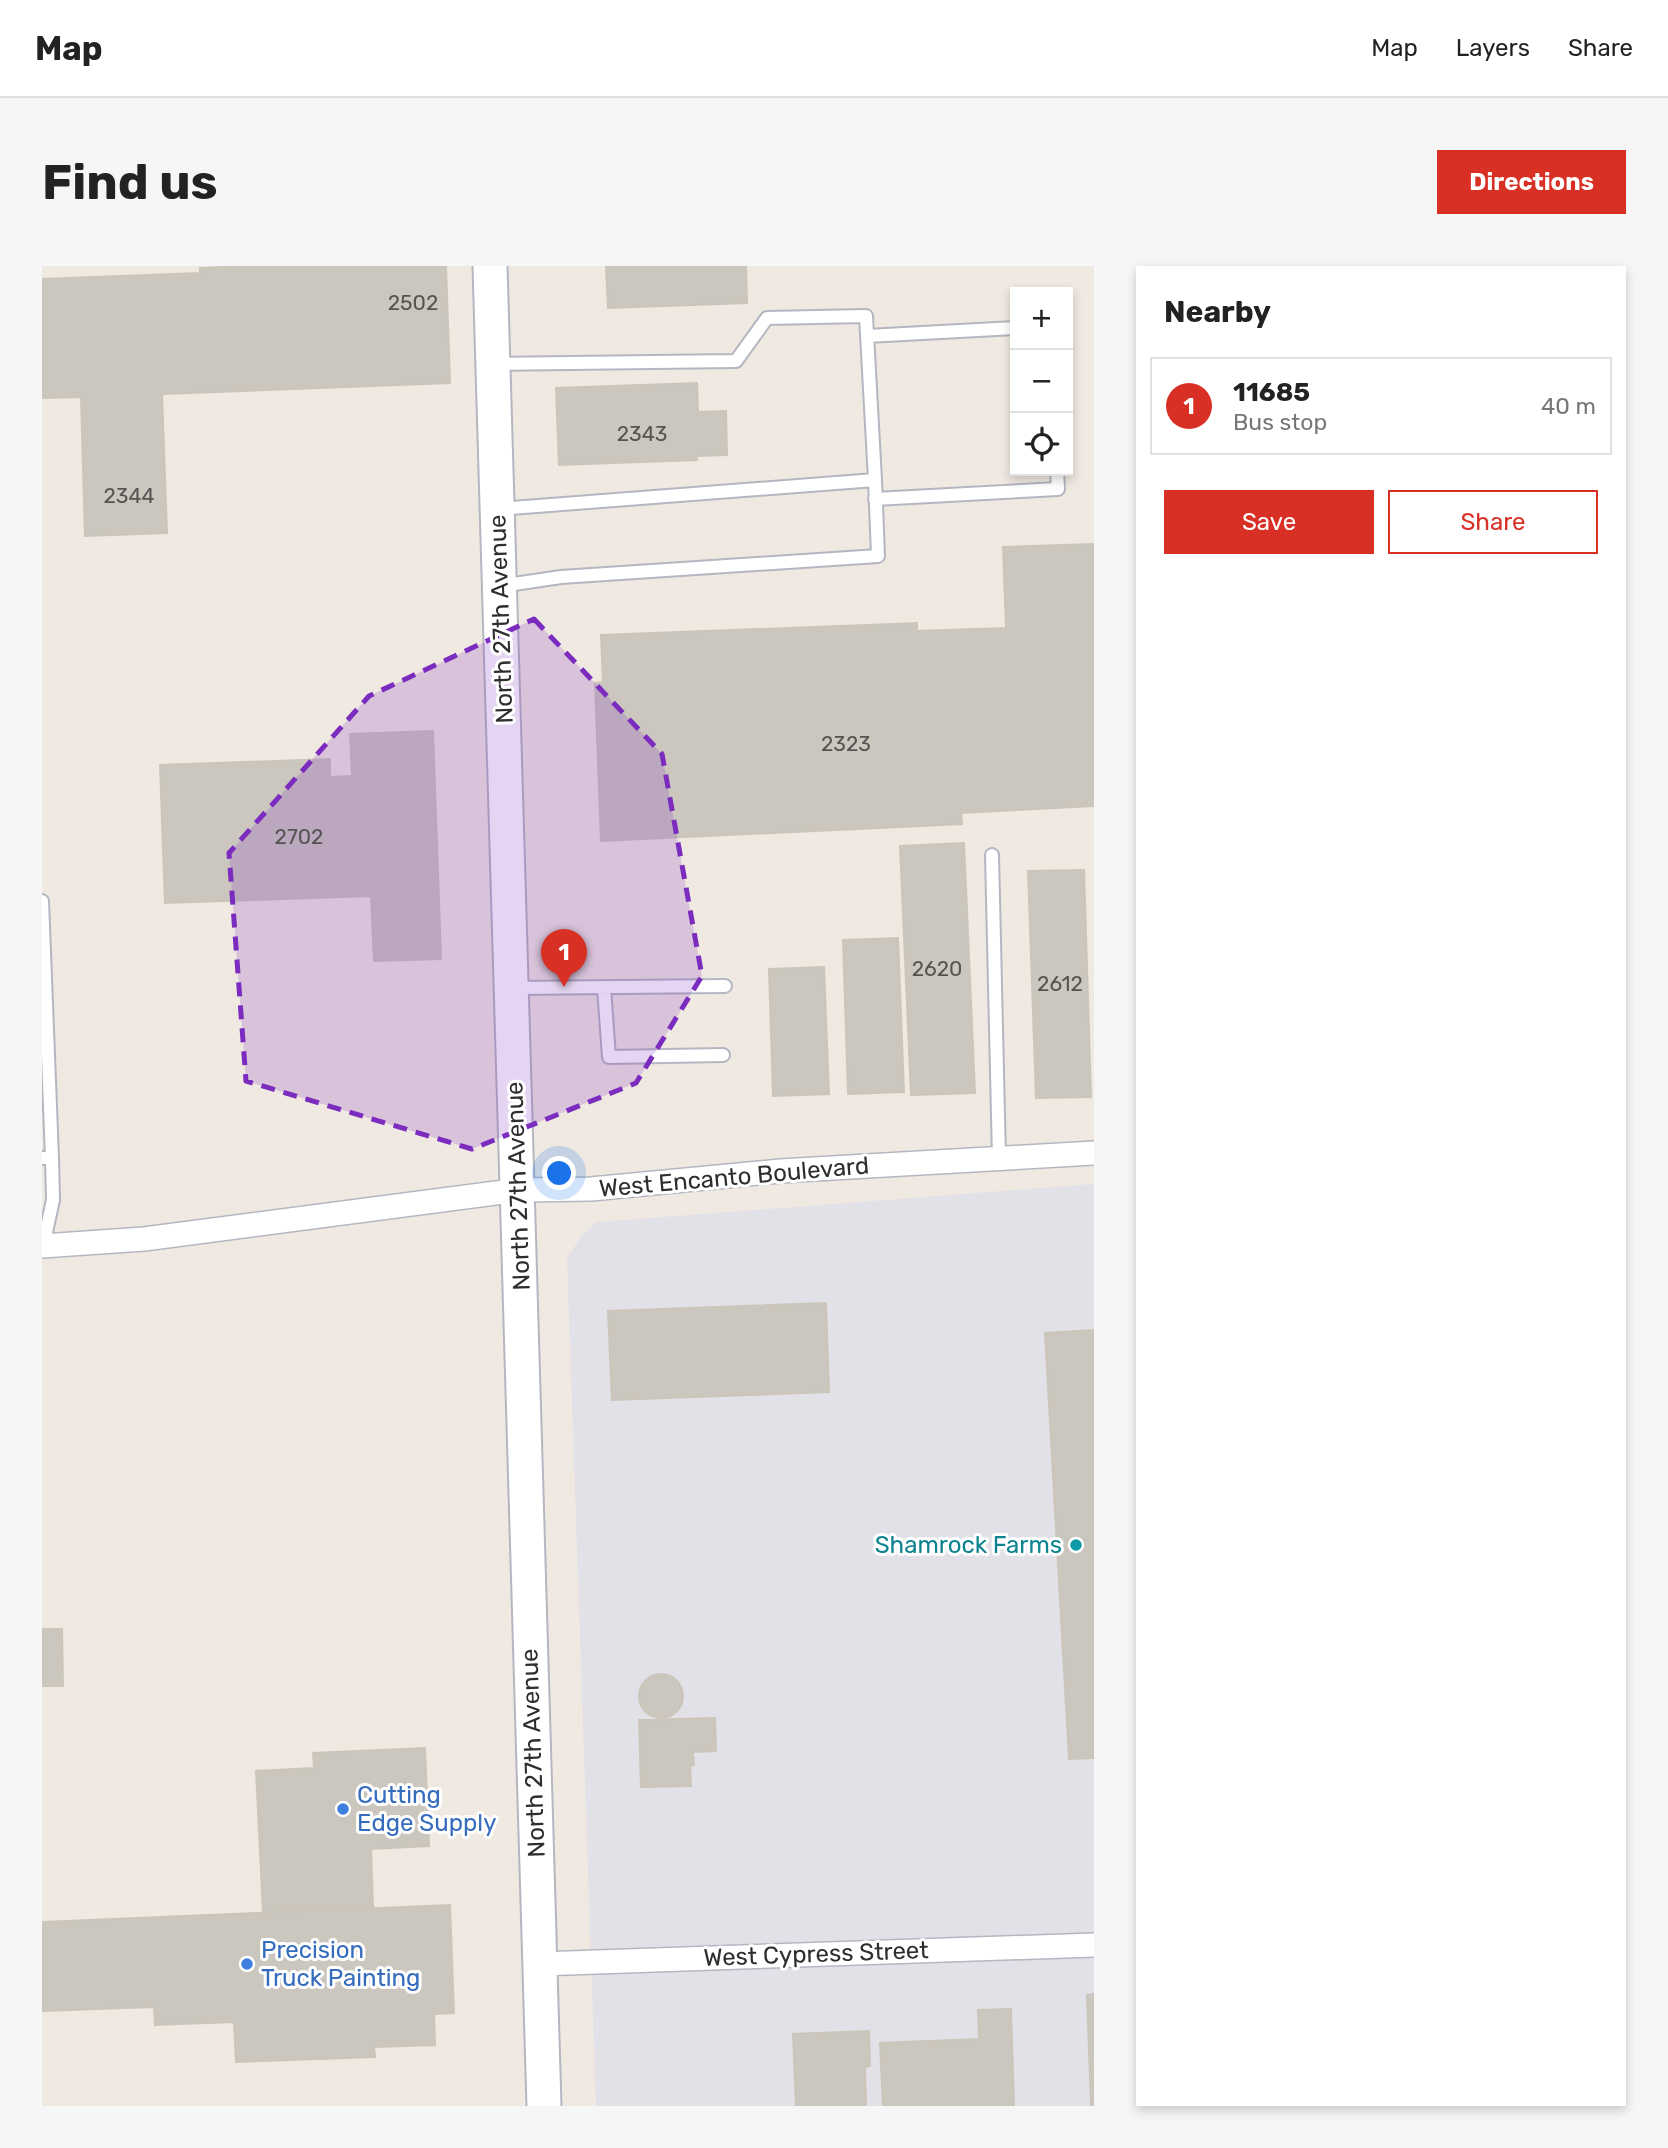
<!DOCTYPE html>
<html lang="en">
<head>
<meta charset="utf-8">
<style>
	:root { --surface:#fff; --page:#f6f6f6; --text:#222; --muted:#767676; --line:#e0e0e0; --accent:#d93025 }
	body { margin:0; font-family:Rubik,sans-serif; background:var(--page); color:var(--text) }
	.controls { position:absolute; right:21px; top:21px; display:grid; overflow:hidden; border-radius:0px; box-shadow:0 4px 10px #0003 }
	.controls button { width:63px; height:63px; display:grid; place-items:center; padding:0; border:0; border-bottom:2px solid var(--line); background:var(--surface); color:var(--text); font:35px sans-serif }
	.you { position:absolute; left:518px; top:908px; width:24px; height:24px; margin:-18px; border:5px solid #fff; border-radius:50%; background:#1a73e8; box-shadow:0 0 0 10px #1a73e833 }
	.badge { display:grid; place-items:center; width:46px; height:46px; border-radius:50%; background:var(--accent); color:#fff; font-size:23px; font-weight:700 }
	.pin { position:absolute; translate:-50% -58px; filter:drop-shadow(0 2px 4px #0008) }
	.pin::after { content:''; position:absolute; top:37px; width:24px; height:21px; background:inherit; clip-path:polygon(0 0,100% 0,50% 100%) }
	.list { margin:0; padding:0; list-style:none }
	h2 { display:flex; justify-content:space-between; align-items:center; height:91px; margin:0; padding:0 28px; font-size:30px }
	h2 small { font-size:23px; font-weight:400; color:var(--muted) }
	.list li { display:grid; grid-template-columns:46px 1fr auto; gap:21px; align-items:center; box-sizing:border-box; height:98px; margin:0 14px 14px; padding:0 14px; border:2px solid var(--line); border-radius:0px }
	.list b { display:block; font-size:26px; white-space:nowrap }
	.list p { margin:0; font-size:23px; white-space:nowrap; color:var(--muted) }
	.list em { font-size:23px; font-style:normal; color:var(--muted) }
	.actions { display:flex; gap:14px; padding:21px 28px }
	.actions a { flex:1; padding:16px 0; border:2px solid var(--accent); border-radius:0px; text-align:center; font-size:24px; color:var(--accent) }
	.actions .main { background:var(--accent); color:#fff }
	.icon { flex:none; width:38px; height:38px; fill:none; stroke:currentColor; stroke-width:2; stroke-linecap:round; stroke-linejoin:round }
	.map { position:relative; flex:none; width:1052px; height:1840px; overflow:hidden; border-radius:0px }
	header { display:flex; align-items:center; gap:42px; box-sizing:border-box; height:98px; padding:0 35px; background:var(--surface); border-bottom:2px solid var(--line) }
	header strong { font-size:33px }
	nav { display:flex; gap:38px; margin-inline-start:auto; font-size:24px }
	.intro { display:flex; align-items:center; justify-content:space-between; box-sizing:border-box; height:168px; padding:0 42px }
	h1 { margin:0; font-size:49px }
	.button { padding:18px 32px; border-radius:0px; background:var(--accent); color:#fff; font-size:24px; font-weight:700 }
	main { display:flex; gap:42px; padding:0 42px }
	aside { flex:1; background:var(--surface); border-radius:0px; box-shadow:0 4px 10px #0003 }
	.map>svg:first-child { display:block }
</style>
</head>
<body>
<header>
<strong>Map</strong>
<nav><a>Map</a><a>Layers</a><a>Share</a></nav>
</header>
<div class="intro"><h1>Find us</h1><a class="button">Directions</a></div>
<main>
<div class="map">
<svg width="1052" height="1840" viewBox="0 0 1052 1840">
	<rect width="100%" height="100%" fill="#efe9e1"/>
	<!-- industrial -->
	<path fill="#e3e1e8" d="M1052 918V1840H554L525 992 540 969 555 956Z"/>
	<!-- building -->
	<path fill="#cbc7bf" stroke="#cbc5ba" stroke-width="2" d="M205 0H404L408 117 120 128 125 267 43 270 39 131 0 132V13L158 7V2Z
		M564 0H704L705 37 566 42Z
		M655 117 656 146 684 145 685 189 655 190V194L517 199 514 122Z
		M1052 278V540L919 547 920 558 559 575 553 417 561 416 559 369 875 357V365L964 362 961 281Z
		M391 465 399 693 332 695 329 630 123 637 118 499 288 493V511L310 510 308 468Z
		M922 577 933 827 869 829 858 580Z
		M1042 604 1049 831 994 832 986 605Z
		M856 672 862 826 806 828 801 674Z
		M782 701 787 828 731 830 727 703Z
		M784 1037 787 1126 570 1134 566 1045Z
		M1052 1064V1492L1027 1493 1003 1067Z
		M0 1363H20L21 1420H0Z
		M597 1430a22 22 0 1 1 44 0a22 22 0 1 1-44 0Z
		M673 1452 674 1485 651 1486 652 1499 648 1500 649 1520 599 1521 597 1454Z
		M383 1482 387 1580 329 1583 331 1641 221 1646 214 1505 272 1502 271 1487Z
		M408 1639 412 1747 392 1748 393 1779 332 1781 333 1791 194 1796 192 1756 113 1759 112 1741 0 1745V1656Z
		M1052 1728V1840H1049L1045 1729Z
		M969 1743 972 1840H841L838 1777 937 1773 936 1744Z
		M827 1765 828 1800 823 1801 824 1840H754L751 1768Z"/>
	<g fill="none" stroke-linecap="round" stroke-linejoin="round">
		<defs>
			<path id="lane" d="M825 70 973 62
				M451 98 694 95 725 52 824 50 833 214 456 243
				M833 233 1016 223 1015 205
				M458 320 519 311 836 290 833 214
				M950 589 957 892
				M0 635 10 892H0
				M470 722 683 720
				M562 722 567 791 681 789
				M1 980 11 934 10 892"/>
			<path id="street" d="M0 980 102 973 477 924 549 923 738 905 1052 887
				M497 1698 1052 1679"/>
			<path id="secondary" d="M448 0 502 1840"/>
		</defs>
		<!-- lane casing -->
		<use href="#lane" stroke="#b4b7c1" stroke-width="16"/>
		<!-- street casing -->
		<use href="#street" stroke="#b4b7c1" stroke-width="26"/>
		<!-- secondary casing -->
		<use href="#secondary" stroke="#b4b7c1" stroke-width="37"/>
		<!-- lane -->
		<use href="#lane" stroke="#fff" stroke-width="12"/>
		<!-- street -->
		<use href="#street" stroke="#fff" stroke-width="23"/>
		<!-- secondary -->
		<use href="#secondary" stroke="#fff" stroke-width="33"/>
	</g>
	<!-- marked area -->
	<path fill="#7b2cbf" fill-opacity="0.2" stroke="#7b2cbf" stroke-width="5" stroke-dasharray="14 9" stroke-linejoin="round" d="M492 353 620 488 660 710 594 817 430 883 204 815 187 587 327 430Z"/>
	<!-- markers -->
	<circle fill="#0f9aa8" stroke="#fff" stroke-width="2.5" cx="1034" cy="1279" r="7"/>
	<g fill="#3f7fe0" stroke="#fff" stroke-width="2.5">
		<circle cx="301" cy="1543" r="7"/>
		<circle cx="205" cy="1698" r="7"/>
	</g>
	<g text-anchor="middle" stroke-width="6" stroke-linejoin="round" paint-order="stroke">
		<!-- number labels -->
		<g font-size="21" fill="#555452">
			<text x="371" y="44">2502</text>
			<text x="600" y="175">2343</text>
			<text x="87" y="237">2344</text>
			<text x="804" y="485">2323</text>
			<text x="257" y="578">2702</text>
			<text x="895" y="710">2620</text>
			<text x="1018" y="725">2612</text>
		</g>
		<!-- street labels -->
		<g font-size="24" fill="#2e2e2e" stroke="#fff">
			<text transform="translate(459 353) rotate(-92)" y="8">North 27th Avenue</text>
			<text transform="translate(692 911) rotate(-5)" y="8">West Encanto Boulevard</text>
			<text transform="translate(476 920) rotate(-92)" y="8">North 27th Avenue</text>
			<text transform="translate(491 1487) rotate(-92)" y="8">North 27th Avenue</text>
			<text transform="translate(774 1688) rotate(-2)" y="8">West Cypress Street</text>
		</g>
		<!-- culture labels -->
		<g font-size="24" fill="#0d838f" stroke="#fff" text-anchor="end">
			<text x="1020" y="1287">Shamrock Farms</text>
		</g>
		<!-- shop labels -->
		<g font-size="24" fill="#366cbe" stroke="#fff" text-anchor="start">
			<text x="315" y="1537">Cutting<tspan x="315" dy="28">Edge Supply</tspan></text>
			<text x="219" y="1692">Precision<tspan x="219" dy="28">Truck Painting</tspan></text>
		</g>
	</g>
</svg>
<div class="controls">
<button>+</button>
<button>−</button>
<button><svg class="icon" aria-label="locate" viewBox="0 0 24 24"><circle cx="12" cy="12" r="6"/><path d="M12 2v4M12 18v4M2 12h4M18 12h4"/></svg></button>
</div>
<div class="you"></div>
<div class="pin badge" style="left:522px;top:721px">1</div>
</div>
<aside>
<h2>Nearby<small></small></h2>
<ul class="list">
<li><span class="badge">1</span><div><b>11685</b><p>Bus stop</p></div><em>40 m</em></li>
</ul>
<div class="actions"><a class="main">Save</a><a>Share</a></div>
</aside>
</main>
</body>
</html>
